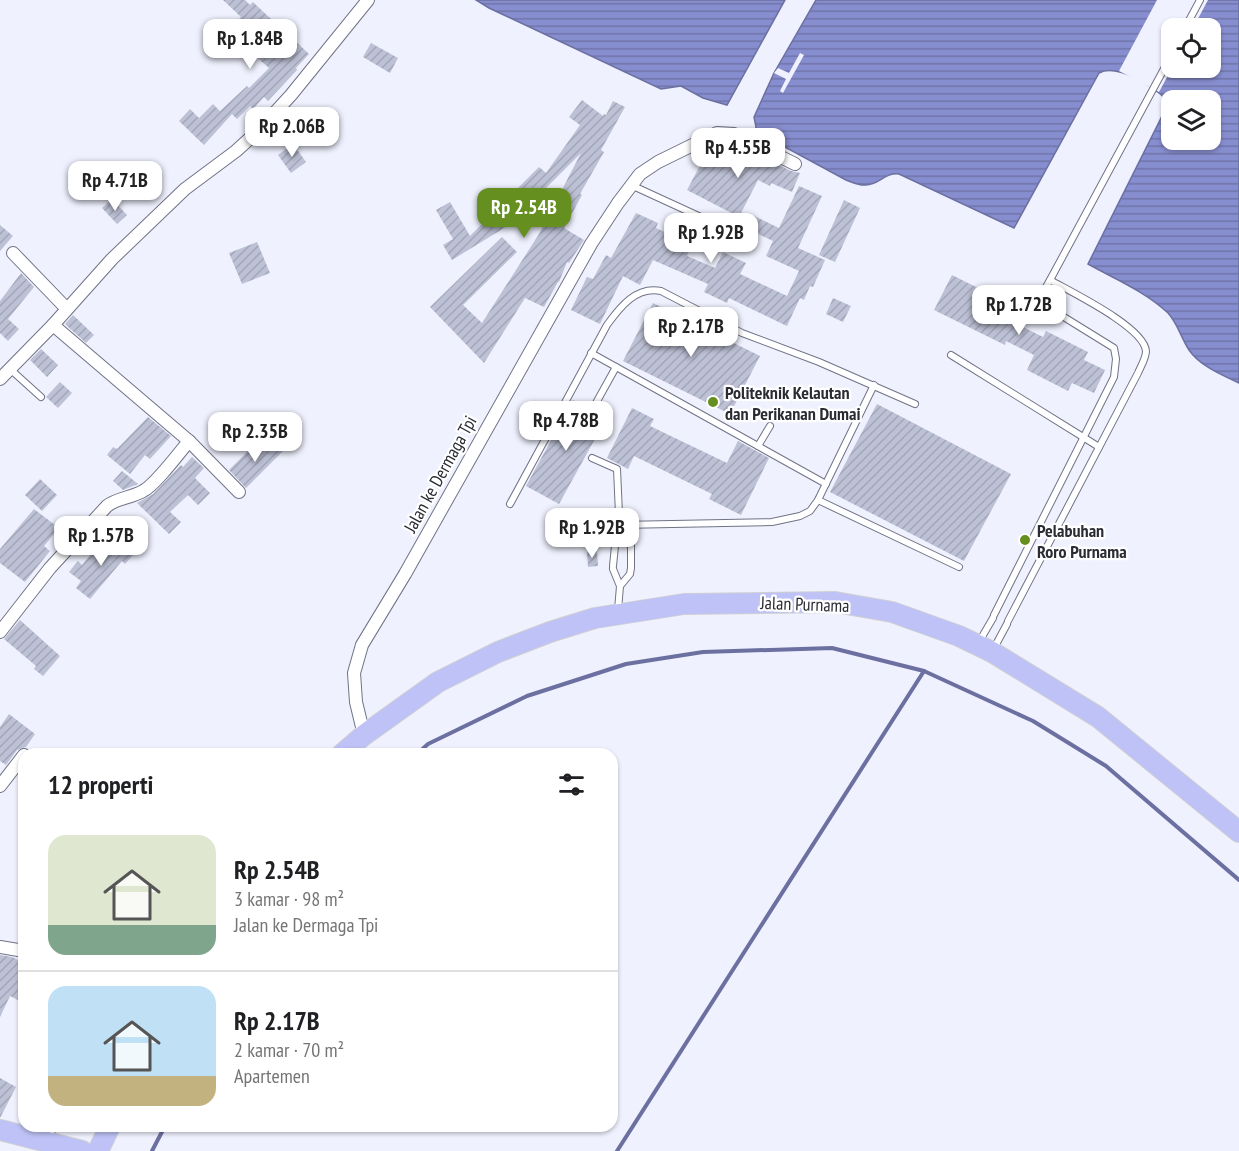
<!DOCTYPE html>
<html lang="id">
<head>
<meta charset="utf-8">
<style>
  :root { --surface:#fff; --page:#f6f6f6; --text:#202124; --muted:#757577; --line:#e0e0e0; --accent:#658f1f }
  body { margin:0; font-family:"PT Sans Narrow",sans-serif; background:var(--page); color:var(--text); height:100vh; display:flex; flex-direction:column; font-size:22px; white-space:nowrap }
  * { box-sizing:border-box; margin:0 }
  p { font-size:20px; color:var(--muted) }
  .icon { flex:none; width:33px; height:33px; fill:none; stroke:currentColor; stroke-width:2; stroke-linecap:round; stroke-linejoin:round }
  .map { position:relative; flex:1; overflow:hidden }
  .panel { position:absolute; left:18px; top:748px; width:600px; height:384px; display:flex; flex-direction:column; background:var(--surface); border-radius:18px; box-shadow:0 2px 4px #0004 }
  .panel>* { flex:none }
  .fabs { position:absolute; left:1161px; top:18px; display:grid; gap:12px }
  .fabs a { display:grid; place-items:center; width:60px; height:60px; border-radius:12px; background:var(--surface); box-shadow:0 2px 4px #0004; font-size:30px }
  .price { position:absolute; translate:-50% -51px; padding:0 14px; border-radius:12px; background:#fff; color:#222; font-size:20px; line-height:39px; filter:drop-shadow(0 2px 3px #0008) }
  .price::after { content:''; position:absolute; left:50%; top:36px; width:18px; height:14px; margin-left:-9px; background:inherit; clip-path:polygon(0 0,100% 0,50% 100%) }
  .price.on { background:var(--accent); color:#fff }
  ul { padding:0; list-style:none }
  li { display:flex; align-items:center; gap:18px; height:150px; padding:0 30px }
  li+li { border-top:2px solid var(--line) }
  li span { display:grid; place-items:center; flex:none; width:168px; height:120px; border-radius:18px; color:#555 }
  li>.icon { margin-inline-start:auto }
  span .icon { width:72px; height:72px; fill:#fffc; stroke-width:1 }
  li b { font-size:26px }
  h2 { display:flex; justify-content:space-between; align-items:center; height:72px; padding:0 30px; font-size:26px }
  .map>svg:first-child { display:block }
  .water { fill:url(#water-rules); stroke:#6b70a0; stroke-width:1.5; fill-rule:evenodd }
  .pier { fill:#eff1fe }
  .lines { fill:none; stroke-linecap:round; stroke-linejoin:round }
  .stream { stroke:#6b70a0; stroke-width:4 }
  .building { fill:url(#building-hatch) }
  .lane-casing { stroke:#707386; stroke-width:8 }
  .street-casing { stroke:#707386; stroke-width:14 }
  .primary-casing { stroke:#d0d0d2; stroke-width:22 }
  .lane { stroke:#fff; stroke-width:6 }
  .street { stroke:#fff; stroke-width:12 }
  .primary { stroke:#bec2f6; stroke-width:20 }
  .poi-dot { fill:#658f1f; stroke:#fff; stroke-width:2 }
  .labels { text-anchor:middle; dominant-baseline:central; stroke-width:4.5; stroke-linejoin:round; paint-order:stroke }
  .poi-label { font-size:18px; font-weight:bold; fill:#2a2b33; stroke:#fff; text-anchor:start }
  .street-label { font-size:18px; fill:#2a2b33; stroke:#fff }
</style>
</head>
<body>
<div class="map">
<svg width="1239" height="1151" viewBox="0 0 1239 1151">
  <defs>
    <pattern id="water-rules" width="6" height="5" patternUnits="userSpaceOnUse" patternTransform="scale(1.5)"><rect width="6" height="5" fill="#878ecf"/><path d="M0 2.5h6" fill="none" stroke="#6f74a9"/></pattern>
    <pattern id="building-hatch" width="6" height="6" patternUnits="userSpaceOnUse" patternTransform="scale(1.5)"><rect width="6" height="6" fill="#bdc1d5"/><path d="M-1 1l2-2M0 6l6-6M5 7l2-2" fill="none" stroke="#a3a6b7"/></pattern>
  </defs>
  <rect width="100%" height="100%" fill="#eff1fe"/>
  <g class="water">
    <polygon points="476,0 785,0 727,105 703,98 681,86 661,89 489,8"/>
    <path d="M816,0h423v383c-17,-8 -39,-17 -50,-33 -8,-12 -11,-26 -21,-37 -22,-21 -53,-34 -80,-49l77,-154 1,-11c-14,-13 -49,-36 -67,-26l-85,155 -115,-54c-14,-2 -20,11 -33,11 -7,1 -14,-3 -20,-5l-89,-48 -3,-15 20,-44zM1172,28h38v40h-38zM1172,100h38v40h-38z"/>
  </g>
  <g class="pier">
    <polygon points="1157,0 1208,0 1193,28 1172,28 1172,68 1159,92 1119,71"/>
    <polygon points="800,53 804,55 783,93 780,91 786,79 774,73 778,68 789,73"/>
  </g>
  <g class="lines">
    <g class="stream">
      <polyline points="417,754 428,744 527,696 626,664 703,652 832,648 924,671 1033,721 1106,766 1239,880"/>
      <polyline points="152,1151 165,1126"/>
      <polyline points="617,1151 924,671"/>
    </g>
  </g>
  <g class="building">
    <polygon points="223,0 245,0 250,5 253,2 272,20 259,35 273,48 287,33 309,54 296,68 297,70 268,101 264,97 253,109 250,106 237,119 232,114 204,145 179,121 190,109 199,118 213,104 220,111 247,86 249,88 269,68 227,31 241,17"/>
    <polygon points="371,43 398,58 390,73 363,57"/>
    <polygon points="582,100 603,116 604,114 606,115 613,101 625,107 601,150 604,152 580,194 582,195 564,228 584,240 569,263 567,262 559,282 558,282 544,307 525,298 484,363 430,307 502,237 517,252 463,305 482,323 539,234 581,153 509,225 452,260 443,245 453,239 436,210 450,202 470,236 539,167 546,173 580,125 569,117"/>
    <polygon points="734,143 791,171 800,173 792,192 771,183 770,186 758,180 739,217 687,190 704,158 722,167"/>
    <polygon points="293,144 306,162 291,173 278,155"/>
    <polygon points="799,186 822,196 798,248 825,260 813,287 810,286 804,300 800,298 787,326 729,298 727,303 704,292 708,284 653,260 640,285 623,276 600,324 571,310 587,277 593,279 606,255 611,258 636,213 658,223 656,228 692,245 687,256 715,268 723,252 746,263 740,274 787,296 799,271 766,256 773,241 744,227 750,214 779,228"/>
    <polygon points="112,199 127,215 117,224 102,208"/>
    <polygon points="844,200 860,208 835,262 819,255"/>
    <polygon points="0,225 13,236 0,251"/>
    <polygon points="257,242 270,273 242,284 229,253"/>
    <polygon points="21,273 34,287 8,319 19,329 8,341 0,333 0,301"/>
    <polygon points="952,275 1022,310 1015,323 1043,337 1046,331 1088,352 1084,360 1105,370 1094,393 1072,383 1068,391 1027,370 1034,355 1006,341 1005,345 934,310"/>
    <polygon points="833,298 851,306 843,322 826,314"/>
    <polygon points="653,303 760,356 730,414 623,361"/>
    <polygon points="73,315 94,335 86,343 65,324"/>
    <polygon points="41,349 58,365 47,377 30,360"/>
    <polygon points="60,382 72,393 58,408 46,397"/>
    <polygon points="573,400 606,419 559,504 526,486"/>
    <polygon points="877,404 1011,474 964,561 830,492"/>
    <polygon points="632,408 654,419 650,426 727,463 738,441 769,458 741,515 709,499 712,494 634,456 628,469 607,458"/>
    <polygon points="148,417 171,436 150,459 145,455 130,474 107,455 113,447 117,449"/>
    <polygon points="270,438 283,451 246,488 229,470 250,449 254,454"/>
    <polygon points="192,457 204,468 195,478 210,493 198,505 188,495 170,512 181,522 169,534 137,503 153,494 181,465 183,467"/>
    <polygon points="122,471 138,484 123,490 113,481"/>
    <polygon points="40,479 57,495 42,511 25,495"/>
    <polygon points="34,509 59,528 44,546 50,551 25,582 0,563 0,549"/>
    <polygon points="119,537 136,552 125,564 122,561 90,599 76,588 81,581 69,572 78,561 82,565 95,549 102,555"/>
    <polygon points="597,551 598,566 588,567 587,552"/>
    <polygon points="20,620 60,656 43,676 34,669 36,666 4,639"/>
    <polygon points="9,714 35,734 26,747 17,750 6,765 0,761 0,727"/>
    <polygon points="0,955 12,957 24,963 24,1003 10,996 0,1017"/>
    <polygon points="0,1078 16,1087 0,1118"/>
  </g>
  <g class="lines">
    <g class="lane-casing">
      <g id="lane">
        <polyline points="1185,28 1200,0"/>
        <polyline points="631,185 742,236"/>
        <polyline points="1050,280 1172,54"/>
        <polyline points="1018,290 1038,301"/>
        <polyline points="591,353 826,484"/>
        <polyline points="951,355 1099,447"/>
        <polyline points="10,369 41,397"/>
        <polyline points="596,403 616,367"/>
        <polyline points="758,446 770,426"/>
        <polyline points="592,458 617,469 620,537"/>
        <polyline points="818,500 959,567"/>
        <path d="M510,504l97,-179c13,-18 29,-39 54,-34l81,42 77,29 96,42"/>
        <polyline points="620,525 772,522 800,516 810,511 818,500 874,385"/>
        <polyline points="613,566 615,546 620,537 631,546 631,566"/>
        <polyline points="613,569 620,586 630,574 631,568"/>
        <polyline points="618,610 620,586"/>
        <path d="M994,615l120,-238 2,-18 -2,-11 -76,-47 12,-21c21,12 94,47 96,71 0,7 -5,15 -8,22l-130,248"/>
        <polyline points="979,642 993,618"/>
        <polyline points="993,650 1007,624"/>
      </g>
    </g>
    <g class="street-casing">
      <g id="street">
        <polyline points="13,253 67,309"/>
        <polyline points="53,325 189,441 239,492"/>
        <polyline points="0,379 53,325 112,259 185,189 236,151 258,131 291,95 368,0"/>
        <path d="M0,632l50,-64 57,-62c10,-8 24,-8 36,-15 12,-6 36,-38 46,-50"/>
        <polyline points="364,735 356,702 354,673 362,645 405,574 591,244 618,203 640,174 658,162 717,133 734,134 795,164"/>
        <polyline points="0,786 24,755"/>
        <polyline points="0,947 24,951"/>
        <polyline points="42,1142 51,1126"/>
      </g>
    </g>
    <g class="primary-casing">
      <g id="primary">
        <polyline points="342,754 364,735 438,682 498,652 550,632 595,618 684,604 835,602 892,612 959,636 992,652 1098,717 1239,832"/>
        <polyline points="0,1130 82,1151"/>
        <polyline points="98,1151 110,1126"/>
      </g>
    </g>
    <use href="#lane" class="lane"/>
    <use href="#street" class="street"/>
    <use href="#primary" class="primary"/>
  </g>
  <g class="poi-dot">
    <circle cx="713" cy="402" r="6"/>
    <circle cx="1025" cy="540" r="6"/>
  </g>
  <g class="labels">
    <g class="poi-label">
      <text x="725" y="392">Politeknik Kelautan<tspan x="725" dy="21">dan Perikanan Dumai</tspan></text>
      <text x="1037" y="530">Pelabuhan<tspan x="1037" dy="21">Roro Purnama</tspan></text>
    </g>
    <g class="street-label">
      <text transform="translate(440 474) rotate(-61)">Jalan ke Dermaga Tpi</text>
      <text transform="translate(805 604) rotate(2)">Jalan Purnama</text>
    </g>
  </g>
</svg>
<div class="fabs">
<a><svg class="icon" aria-label="locate" viewBox="0 0 24 24"><circle cx="12" cy="12" r="6"/><path d="M12 2v4M12 18v4M2 12h4M18 12h4"/></svg></a>
<a><svg class="icon" aria-label="layers" viewBox="0 0 24 24"><path d="M12 4l9 5-9 5-9-5zM3 14l9 5 9-5"/></svg></a>
</div>
<b class="price" style="left:250px;top:70px">Rp 1.84B</b>
<b class="price" style="left:292px;top:158px">Rp 2.06B</b>
<b class="price" style="left:738px;top:179px">Rp 4.55B</b>
<b class="price" style="left:115px;top:212px">Rp 4.71B</b>
<b class="price on" style="left:524px;top:239px">Rp 2.54B</b>
<b class="price" style="left:711px;top:264px">Rp 1.92B</b>
<b class="price" style="left:1019px;top:336px">Rp 1.72B</b>
<b class="price" style="left:691px;top:358px">Rp 2.17B</b>
<b class="price" style="left:566px;top:452px">Rp 4.78B</b>
<b class="price" style="left:255px;top:463px">Rp 2.35B</b>
<b class="price" style="left:592px;top:559px">Rp 1.92B</b>
<b class="price" style="left:101px;top:567px">Rp 1.57B</b>
<section class="panel">
<h2>12 properti<svg class="icon" aria-label="filters" viewBox="0 0 24 24"><path d="M4 7h16M4 17h16"/><circle cx="9" cy="7" r="2"/><circle cx="15" cy="17" r="2"/></svg></h2>
<ul>
<li><span style="background:linear-gradient(#dfe7d0 75%,#7fa58c 0)"><svg class="icon" aria-label="home" viewBox="0 0 24 24"><path d="M3 11l9-7 9 7M6 9v11h12V9"/></svg></span><div><b>Rp 2.54B</b><p>3 kamar · 98 m²</p><p>Jalan ke Dermaga Tpi</p></div></li>
<li><span style="background:linear-gradient(#bfe0f5 75%,#c2b280 0)"><svg class="icon" aria-label="home" viewBox="0 0 24 24"><path d="M3 11l9-7 9 7M6 9v11h12V9"/></svg></span><div><b>Rp 2.17B</b><p>2 kamar · 70 m²</p><p>Apartemen</p></div></li>
</ul>
</section>
</div>
</body>
</html>
